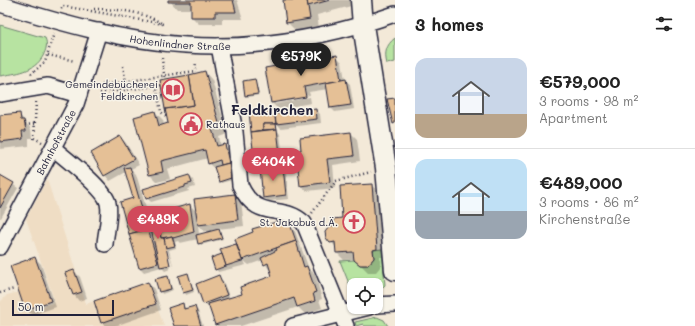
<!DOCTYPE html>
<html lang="en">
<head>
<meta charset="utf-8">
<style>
  :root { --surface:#fff; --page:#f2f2f2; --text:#222; --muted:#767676; --line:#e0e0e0; --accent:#d1495b }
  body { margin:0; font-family:Mali,sans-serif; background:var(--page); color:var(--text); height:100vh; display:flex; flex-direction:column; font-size:15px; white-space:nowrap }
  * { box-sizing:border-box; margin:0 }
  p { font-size:13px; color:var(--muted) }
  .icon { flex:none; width:22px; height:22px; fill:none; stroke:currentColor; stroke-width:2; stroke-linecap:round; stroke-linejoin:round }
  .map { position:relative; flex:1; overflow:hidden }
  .sheet { display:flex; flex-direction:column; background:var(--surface); width:300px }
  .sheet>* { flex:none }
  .buttons { position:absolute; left:347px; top:278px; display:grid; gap:8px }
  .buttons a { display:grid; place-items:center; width:36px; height:36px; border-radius:8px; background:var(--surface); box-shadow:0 1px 3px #0004; font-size:20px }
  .scale { position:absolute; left:12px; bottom:10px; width:102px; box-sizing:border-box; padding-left:4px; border:2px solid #22223b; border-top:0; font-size:11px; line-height:14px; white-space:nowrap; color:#22223b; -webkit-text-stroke:3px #f7f3e8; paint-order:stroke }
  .price { position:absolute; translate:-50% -34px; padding:0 9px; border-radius:14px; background:var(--accent); color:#fff; font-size:13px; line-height:26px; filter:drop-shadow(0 1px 2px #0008) }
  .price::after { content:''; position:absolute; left:50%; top:24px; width:12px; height:9px; margin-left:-6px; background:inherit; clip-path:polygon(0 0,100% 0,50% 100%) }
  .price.current { background:#222; color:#fff }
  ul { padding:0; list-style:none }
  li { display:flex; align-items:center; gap:12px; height:100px; padding:0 20px }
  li+li { border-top:1px solid var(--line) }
  li span { display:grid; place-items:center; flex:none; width:112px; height:80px; border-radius:12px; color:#555 }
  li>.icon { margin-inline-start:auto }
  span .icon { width:48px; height:48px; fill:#fffc; stroke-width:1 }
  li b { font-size:17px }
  h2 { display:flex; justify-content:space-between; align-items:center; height:48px; padding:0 20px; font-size:17px }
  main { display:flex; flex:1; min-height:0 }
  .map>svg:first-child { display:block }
  .built { fill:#efddc4 }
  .green { fill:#b7e3a1; stroke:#6c826e }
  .shadow { fill:#0003; fill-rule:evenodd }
  .building { fill:#e5c096; stroke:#22223b }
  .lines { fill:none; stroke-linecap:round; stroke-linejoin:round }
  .minor-casing { stroke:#22223b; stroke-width:18 }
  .major-casing { stroke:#22223b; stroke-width:23 }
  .path { stroke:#22223b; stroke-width:2.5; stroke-dasharray:1 3; stroke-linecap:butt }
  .minor { stroke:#f7f3e8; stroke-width:15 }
  .major { stroke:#f7f3e8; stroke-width:20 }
  .path-bridge { stroke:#22223b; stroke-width:2.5; stroke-dasharray:1 3; stroke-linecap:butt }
  .labels { text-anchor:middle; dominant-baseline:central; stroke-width:3; stroke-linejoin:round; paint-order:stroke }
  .street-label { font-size:10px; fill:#22223b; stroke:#f7f3e8 }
  .poi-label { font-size:10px; fill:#22223b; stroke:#f7f3e8; text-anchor:end }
  .district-label { font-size:14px; font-weight:bold; fill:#22223b; stroke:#f7f3e8 }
</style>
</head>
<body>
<main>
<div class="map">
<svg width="395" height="326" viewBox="0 0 395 326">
  <rect width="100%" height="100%" fill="#f3e9d8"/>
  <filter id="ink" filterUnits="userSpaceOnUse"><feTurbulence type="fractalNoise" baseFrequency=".025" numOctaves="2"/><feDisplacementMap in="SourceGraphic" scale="8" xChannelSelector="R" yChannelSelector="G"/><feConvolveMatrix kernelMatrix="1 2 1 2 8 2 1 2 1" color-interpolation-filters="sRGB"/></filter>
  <g filter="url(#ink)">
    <polygon class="built" points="47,179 86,304 148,282 164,326 0,326 0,302 7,295 19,292 26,312 55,302 26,219"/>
    <g class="green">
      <path d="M0,25l45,13c3,6 1,12 -2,18 -9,16 -26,17 -43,20z"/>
      <path d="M395,38v24l-8,2c-3,-11 -1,-19 8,-26z"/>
      <polygon points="382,249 385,285 376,294 376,285 354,285 354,296 340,261 354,260 360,265 368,265 374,258 373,250"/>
      <polygon points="377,317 384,320 388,326 364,326 363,324 356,326 355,322"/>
    </g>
    <g class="shadow">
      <polygon points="169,0 237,0 243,19 222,19 222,24 199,24 192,17 192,9 177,9"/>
      <polygon points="284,0 355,0 355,5 317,15 319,28 297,32 287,22"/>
      <polygon points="336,56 342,62 345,80 350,84 354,109 335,112 331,108 328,89 309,92 310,95 275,102 275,104 310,97 311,103 278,109 272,103 266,69"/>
      <polygon points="205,72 212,80 227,134 219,137 221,146 225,146 232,153 235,170 231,172 232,180 221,183 216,170 209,164 208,158 167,169 170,179 157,182 150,175 135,118 155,112 163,120 164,125 169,123"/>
      <polygon points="255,80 259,95 248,97 246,96"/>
      <polygon points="316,110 320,114 321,123 281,128 277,124 277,130 280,134 283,157 259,160 255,156 250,112 274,112 276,115"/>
      <polygon points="19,114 31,129 32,138 29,138 29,146 0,149 0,116"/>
      <polygon points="351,133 357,139 360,161 333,165 335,188 307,191 301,186"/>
      <path d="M120,137l6,6 13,22 -8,4 5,5 12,40 8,-2 2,2 32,-9 7,7 38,-17 6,6 3,25 -26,3 5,10 -22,6 -3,-6 -18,4 -2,-2 -3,1 1,6 -7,2 5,19 -7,-21 -3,-3 6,24 -5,2 -4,-4 -17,5 -4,-4 -6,-69 -8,-27 -16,9 -5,-6zM198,224l6,7h13l-18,4z"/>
      <polygon points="282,168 286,172 289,199 268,201 264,197"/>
      <polygon points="0,176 18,188 1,218 0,218"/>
      <polygon points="189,176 193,180 195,187 188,189 189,191 151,202 147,198"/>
      <polygon points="371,185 379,192 384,257 380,257 381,266 376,272 368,272 355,259 344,260 337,253 336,247 327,238"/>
      <polygon points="289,225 295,231 309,269 315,274 322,299 319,300 322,308 305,314 298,307 241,326 217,326 210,306 208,307 204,303 219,277 223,281 230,299 243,294 274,277 263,260 249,265 244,261 246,265 218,272 212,259 223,255 222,250"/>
      <polygon points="35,258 41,264 56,307 32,315 26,309"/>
      <polygon points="74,271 80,277 87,298 79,301 74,295 66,274"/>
      <polygon points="188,274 194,292 186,295 179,277"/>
      <polygon points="167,277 173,290 162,294 156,280"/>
      <polygon points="148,283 154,289 161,310 115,326 105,326 102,322"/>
      <polygon points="182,305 187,309 194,307 198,311 203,326 175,326"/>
    </g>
    <g class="building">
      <polygon points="168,0 233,0 236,12 215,12 215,17 191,17 191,2 168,2"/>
      <polygon points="283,0 307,0 310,19 286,23"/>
      <polygon points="307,0 330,0 308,6"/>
      <polygon points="337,55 341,80 304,87 306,97 271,103 265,68"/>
      <polygon points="205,71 220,127 212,129 217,146 225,144 229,163 221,165 220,160 208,164 205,150 161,161 163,172 149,175 134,117 155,111 159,126 168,123 165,109 194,105 189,75"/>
      <polygon points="189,75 194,105 165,109 160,80"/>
      <polygon points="255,79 258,94 245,96 243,81"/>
      <polygon points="346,79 351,105 330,108 326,83"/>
      <polygon points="395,98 395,123 393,124 387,99"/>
      <polygon points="316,109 317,119 276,124 275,114"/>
      <polygon points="249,111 274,111 276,124 263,124 263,130 251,132"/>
      <polygon points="20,113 21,120 24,120 25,125 26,131 22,131 23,139 0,142 0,115"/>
      <polygon points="263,124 276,124 277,129 263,130"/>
      <polygon points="277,129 280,154 254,157 251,132"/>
      <polygon points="351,132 354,156 327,159 330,182 300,186 296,151 301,150 300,138"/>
      <polygon points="120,136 134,159 104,176 91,153"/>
      <polygon points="229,163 231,178 219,182 214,167"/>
      <polygon points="130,167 148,229 129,234 120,202 133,198 124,168"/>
      <polygon points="283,167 286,195 263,198 260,169"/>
      <polygon points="0,175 14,183 0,208"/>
      <polygon points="189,175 192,183 185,185 185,187 146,199 143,189"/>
      <polygon points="372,184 377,249 373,250 374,258 368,265 360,265 354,260 353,252 336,253 335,242 330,243 326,238 325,232 329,227 334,226 333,219 342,218 340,186"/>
      <polygon points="235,194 238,220 198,225 194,199"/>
      <polygon points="190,204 194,232 173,238 172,236 161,238 155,214"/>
      <polygon points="156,211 161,238 164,238 170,265 160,267 147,213"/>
      <polygon points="283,220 290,224 296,241 242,260 235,239 253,232 252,229"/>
      <polygon points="148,229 158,263 139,268 129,234"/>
      <polygon points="219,229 222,238 198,244 196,235"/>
      <polygon points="172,236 175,246 166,248 164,238"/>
      <polygon points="296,241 304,267 307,266 316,292 313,293 315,301 297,307 294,298 215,325 208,304 242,294 240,287 272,276 268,263 264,265 261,258 277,250 276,248"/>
      <polygon points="236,244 242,260 245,260 226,266 220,249"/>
      <polygon points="222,254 226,266 215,270 211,258"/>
      <polygon points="35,257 51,301 25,310 10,266"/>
      <polygon points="74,270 82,292 73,295 65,273"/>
      <polygon points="188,273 193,290 183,293 178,276"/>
      <polygon points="219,275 227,295 203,304 196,284"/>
      <polygon points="168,276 171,289 159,292 155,279"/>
      <polygon points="148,282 156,304 101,323 94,301"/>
      <polygon points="183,303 184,309 195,306 201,326 174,326 168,308"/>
    </g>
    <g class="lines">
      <g class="minor-casing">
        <g id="minor">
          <path id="s1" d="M0,4c60,19 123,37 186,41 72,5 142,-8 209,-31"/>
          <path d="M219,46l16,86 5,53c17,38 42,17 64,38l42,103"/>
          <polyline points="0,94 48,86 79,95"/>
          <path d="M53,148c12,10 52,41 55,55 3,12 -2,28 -3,41"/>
          <path id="s2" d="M0,247l76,-143 23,-73"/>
          <polyline points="376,305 395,304"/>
          <polyline points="293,326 369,307"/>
        </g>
      </g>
      <g class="major-casing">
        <polyline id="major" points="361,0 363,25 386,168 395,270"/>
      </g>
      <g class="path">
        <polyline points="61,9 63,6 163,24"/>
        <path d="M94,9c23,0 47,2 67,14"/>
        <polyline points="48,55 75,61"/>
        <polyline points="162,58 163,68"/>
        <polyline points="123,66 126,82"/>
        <polyline points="31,74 45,62 54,33"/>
        <polyline points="102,85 195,71 196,62"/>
        <polyline points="156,86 161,85"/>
        <polyline points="100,93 156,86 161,112 166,116"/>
        <polyline points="36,102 34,138 42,142"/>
        <polyline points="25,125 34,124"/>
        <polyline points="312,213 336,181 371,172"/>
        <polyline points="0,293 14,289"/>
      </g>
      <use href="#minor" class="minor"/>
      <use href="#major" class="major"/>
      <polyline class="path-bridge" points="163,68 165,79"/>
    </g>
  </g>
  <defs>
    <g id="library-ring" transform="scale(1.15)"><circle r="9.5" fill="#f7f3e8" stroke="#d1495b" stroke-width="1.5"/><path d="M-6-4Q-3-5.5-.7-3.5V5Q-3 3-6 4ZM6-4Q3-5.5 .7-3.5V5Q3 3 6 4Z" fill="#d1495b"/></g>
    <g id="civic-ring" transform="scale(1.15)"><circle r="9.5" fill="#f7f3e8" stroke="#d1495b" stroke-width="1.5"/><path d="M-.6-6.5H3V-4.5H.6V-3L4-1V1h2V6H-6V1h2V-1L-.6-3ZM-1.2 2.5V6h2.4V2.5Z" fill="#d1495b"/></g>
    <g id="church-ring" transform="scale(1.15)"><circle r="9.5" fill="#f7f3e8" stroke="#d1495b" stroke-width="1.5"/><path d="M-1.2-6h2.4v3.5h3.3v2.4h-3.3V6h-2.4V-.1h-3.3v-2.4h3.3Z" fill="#d1495b"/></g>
  </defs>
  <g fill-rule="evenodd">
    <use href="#library-ring" x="173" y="90"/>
    <use href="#civic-ring" x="191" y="124"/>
    <use href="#church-ring" x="354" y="222"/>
  </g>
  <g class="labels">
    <g class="street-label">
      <text stroke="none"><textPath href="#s1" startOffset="185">Hohenlindner Straße</textPath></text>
      <text stroke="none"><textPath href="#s2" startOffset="119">Bahnhofstraße</textPath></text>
    </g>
    <g class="poi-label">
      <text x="158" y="84">Gemeindebücherei<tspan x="158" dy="12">Feldkirchen</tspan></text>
      <text x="206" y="124" text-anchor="start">Rathaus</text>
      <text x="338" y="222">St. Jakobus d.Ä.</text>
    </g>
    <g class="district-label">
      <text x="272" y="109">Feldkirchen</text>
    </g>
  </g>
</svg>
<div class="buttons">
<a><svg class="icon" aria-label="locate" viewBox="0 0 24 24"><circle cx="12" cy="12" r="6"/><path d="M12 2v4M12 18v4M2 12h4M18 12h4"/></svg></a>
</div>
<div class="scale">50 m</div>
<b class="price current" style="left:301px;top:77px">€579K</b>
<b class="price" style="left:273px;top:182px">€404K</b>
<b class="price" style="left:158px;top:240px">€489K</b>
</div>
<section class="sheet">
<h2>3 homes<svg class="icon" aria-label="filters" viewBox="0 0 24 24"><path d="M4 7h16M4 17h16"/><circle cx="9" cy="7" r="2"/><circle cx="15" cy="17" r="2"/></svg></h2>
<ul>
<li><span style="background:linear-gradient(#c9d6e8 70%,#b9a48a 0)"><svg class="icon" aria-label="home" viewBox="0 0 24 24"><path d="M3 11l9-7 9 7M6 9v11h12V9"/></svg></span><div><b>€579,000</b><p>3 rooms · 98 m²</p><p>Apartment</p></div></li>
<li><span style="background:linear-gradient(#bfe0f5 65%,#9aa5b1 0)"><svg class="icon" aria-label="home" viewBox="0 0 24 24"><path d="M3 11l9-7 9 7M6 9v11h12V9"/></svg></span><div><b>€489,000</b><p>3 rooms · 86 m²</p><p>Kirchenstraße</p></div></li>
</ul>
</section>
</main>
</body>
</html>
